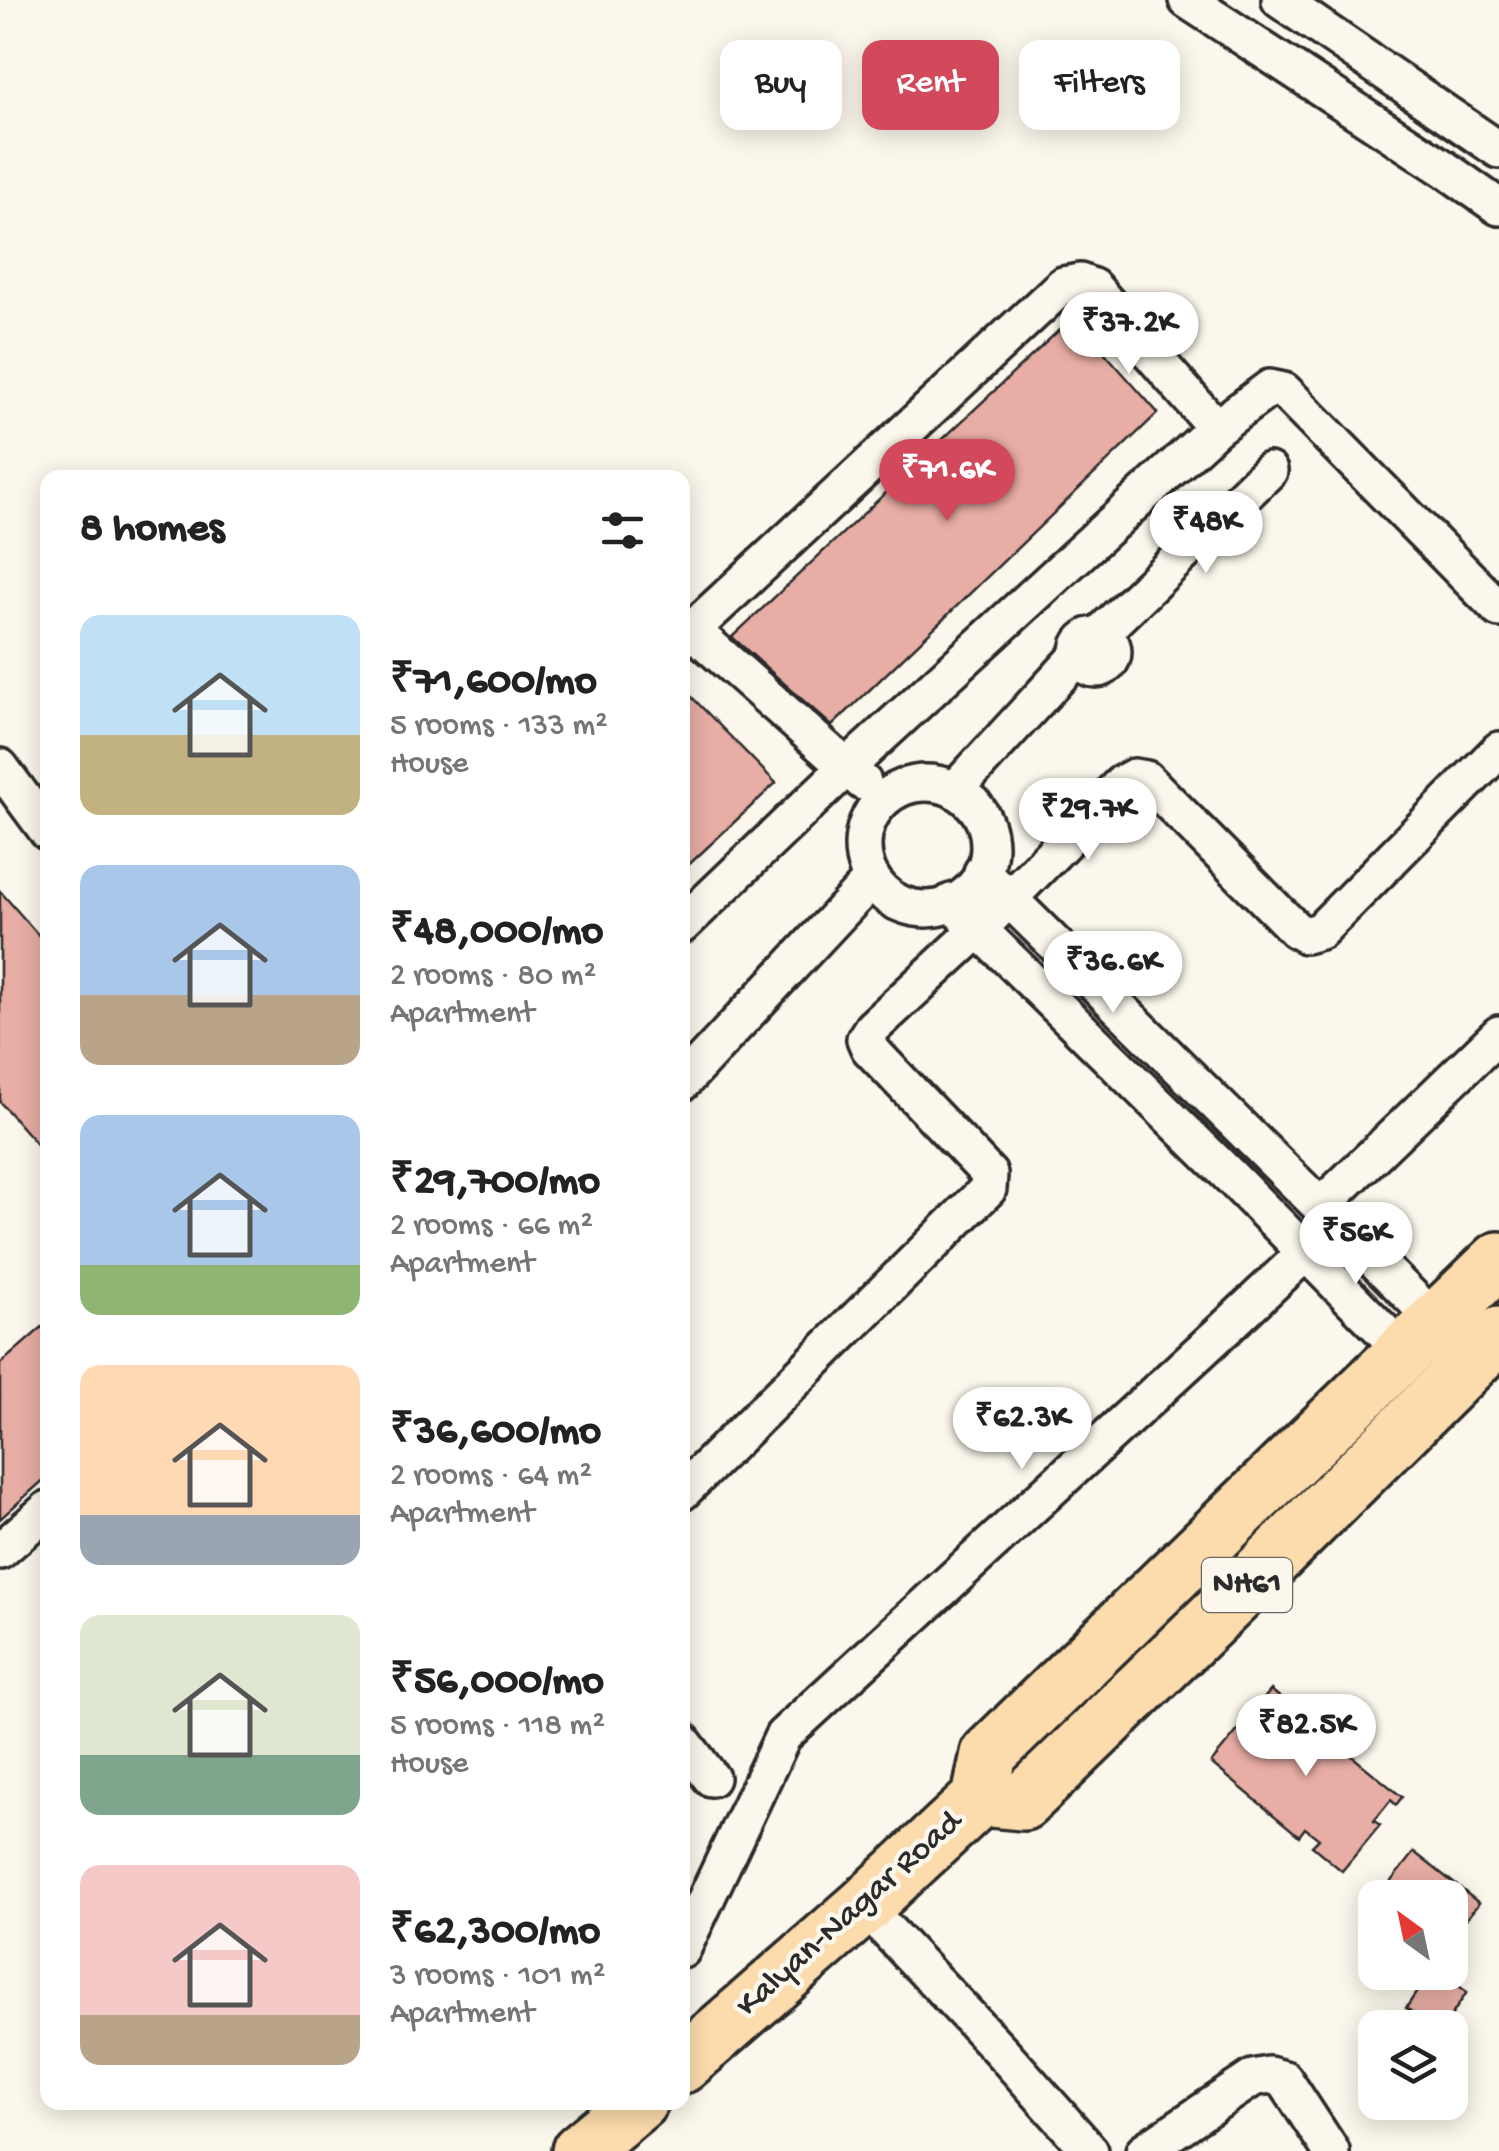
<!DOCTYPE html>
<html lang="en">
<head>
<meta charset="utf-8">
<style>
  :root { --surface:#fff; --page:#f2f2f2; --text:#222; --muted:#767676; --accent:#d1495b }
  body { margin:0; font-family:"Gochi Hand",sans-serif; background:var(--page); color:var(--text); height:100vh; display:flex; flex-direction:column; font-size:38px; white-space:nowrap }
  * { box-sizing:border-box; margin:0 }
  p { font-size:32px; color:var(--muted) }
  .icon { flex:none; width:55px; height:55px; fill:none; stroke:currentColor; stroke-width:2; stroke-linecap:round; stroke-linejoin:round }
  .map { position:relative; flex:1; overflow:hidden }
  .side { position:absolute; left:40px; top:470px; width:650px; height:1640px; display:flex; flex-direction:column; background:var(--surface); border-radius:20px; box-shadow:0 5px 25px #0003 }
  .side>* { flex:none }
  .hud { position:absolute; left:720px; top:40px; width:628px; height:90px; display:flex; gap:20px }
  .needle { width:65px; rotate:327deg }
  .buttons { position:absolute; left:1358px; top:1880px; display:grid; gap:20px }
  .buttons a { display:grid; place-items:center; width:110px; height:110px; border-radius:20px; background:var(--surface); box-shadow:0 5px 25px #0003; font-size:50px }
  .price { position:absolute; translate:-50% -85px; padding:0 22px; border-radius:35px; background:#fff; color:#222; font-size:32px; line-height:65px; filter:drop-shadow(0 2px 5px #0008) }
  .price::after { content:''; position:absolute; left:50%; top:60px; width:30px; height:22px; margin-left:-15px; background:inherit; clip-path:polygon(0 0,100% 0,50% 100%) }
  .price.current { background:var(--accent); color:#fff }
  ul { padding:0; list-style:none }
  li { display:flex; align-items:center; gap:30px; height:250px; padding:0 40px }
  li span { display:grid; place-items:center; flex:none; width:280px; height:200px; border-radius:20px; color:#555 }
  li>.icon { margin-inline-start:auto }
  span .icon { width:120px; height:120px; fill:#fffc; stroke-width:1 }
  li b { font-size:42px }
  h2 { display:flex; justify-content:space-between; align-items:center; height:120px; padding:0 40px; font-size:42px }
  .pill { padding:0 35px; border-radius:20px; background:var(--surface); box-shadow:0 5px 25px #0003; font-size:35px; line-height:90px }
  .pill.current { background:var(--accent); color:#fff }
  .map>svg:first-child { display:block }
  .building { fill:#e8ada4; stroke:#2b2b2b; stroke-width:2.5 }
  .lines { fill:none; stroke-linecap:round; stroke-linejoin:round }
  .street-casing { stroke:#2b2b2b; stroke-width:42 }
  .highway-casing { stroke:#2b2b2b; stroke-width:62 }
  .street { stroke:#fbf7ec; stroke-width:35 }
  .highway { stroke:#fcdcac; stroke-width:55 }
  .labels { text-anchor:middle; dominant-baseline:central; stroke-width:9; stroke-linejoin:round; paint-order:stroke }
  .shield { fill:#fbf7ec; stroke:#696865; stroke-width:2.5 }
  .shield-label { font-size:32px; font-weight:bold; fill:#2b2b2b }
  .street-label { font-size:35px; fill:#2b2b2b; stroke:#fbf7ec }
</style>
</head>
<body>
<div class="map">
<svg width="1499" height="2151" viewBox="0 0 1499 2151">
  <rect width="100%" height="100%" fill="#fbf7ec"/>
  <filter id="ink" filterUnits="userSpaceOnUse"><feTurbulence type="fractalNoise" baseFrequency=".01" numOctaves="2"/><feDisplacementMap in="SourceGraphic" scale="20" xChannelSelector="R" yChannelSelector="G"/><feConvolveMatrix kernelMatrix="1 2 1 2 8 2 1 2 1" color-interpolation-filters="sRGB"/></filter>
  <g filter="url(#ink)">
    <g class="building">
      <polygon points="1073,317 1158,413 832,726 732,637"/>
      <polygon points="682,687 776,783 682,871"/>
      <polygon points="0,891 48,946 48,1157 0,1102"/>
      <polygon points="48,1322 48,1476 0,1519 0,1364"/>
      <polygon points="1271,1690 1402,1797 1396,1805 1391,1800 1374,1821 1380,1825 1342,1871 1312,1846 1319,1839 1305,1828 1299,1836 1211,1763"/>
      <polygon points="1414,1852 1479,1903 1450,1939 1450,1898 1393,1898 1384,1890"/>
      <polygon points="1450,1963 1465,1973 1456,1984 1467,1992 1443,2028 1435,2028 1406,2008 1430,1972 1450,1972"/>
    </g>
    <g class="lines">
      <g class="street-casing">
        <g id="street">
          <polyline points="1187,0 1442,167 1499,207"/>
          <polyline points="1280,0 1499,150"/>
          <polyline points="692,630 863,782"/>
          <circle cx="1096" cy="652" r="17"/>
          <polyline points="1099,635 1269,471"/>
          <polyline points="682,639 1063,285 1080,282 1093,287 1216,428"/>
          <polyline points="0,767 48,832"/>
          <circle cx="926" cy="846" r="63"/>
          <polyline points="955,790 1079,655"/>
          <polyline points="982,872 1436,1321"/>
          <polyline points="951,902 1230,1176 1404,1352"/>
          <polyline points="682,925 847,767 1216,428 1270,388 1284,391 1499,609"/>
          <polyline points="682,1083 872,879"/>
          <polyline points="1320,1207 1499,1034"/>
          <polyline points="682,1492 988,1189 989,1174 869,1048 865,1039 872,1028 979,929 1121,784 1134,777 1146,779 1295,929 1305,935 1320,931 1499,750"/>
          <polyline points="0,1551 48,1509"/>
          <polyline points="682,1740 711,1778"/>
          <polyline points="864,1906 1002,2052 1090,2151"/>
          <polyline points="682,1950 783,1736 1231,1323 1305,1253"/>
          <polyline points="1144,2151 1253,2078 1269,2075 1284,2079 1331,2151"/>
        </g>
      </g>
      <g class="highway-casing">
        <g id="highway">
          <polyline points="980,1798 989,1754 1499,1260"/>
          <polyline points="682,2065 864,1906 980,1798 1023,1802 1232,1600 1499,1335"/>
          <polyline points="580,2151 639,2102"/>
        </g>
      </g>
      <use href="#street" class="street"/>
      <use href="#highway" class="highway"/>
    </g>
  </g>
  <g class="labels">
    <rect class="shield" x="1202" y="1558" width="90" height="54" rx="8"/>
    <g class="shield-label">
      <text x="1247" y="1585">NH61</text>
    </g>
    <g class="street-label">
      <text transform="translate(850 1915) rotate(-42)">Kalyan-Nagar Road</text>
    </g>
  </g>
</svg>
<div class="buttons">
<a><svg class="needle" viewBox="-14 -14 28 28"><path d="M0-13l5 13h-10z" fill="#e53935"/><path d="M0 13l5-13h-10z" fill="#767676"/></svg></a>
<a><svg class="icon" aria-label="layers" viewBox="0 0 24 24"><path d="M12 4l9 5-9 5-9-5zM3 14l9 5 9-5"/></svg></a>
</div>
<b class="price" style="left:1129px;top:377px">₹37.2K</b>
<b class="price current" style="left:947px;top:524px">₹71.6K</b>
<b class="price" style="left:1206px;top:576px">₹48K</b>
<b class="price" style="left:1088px;top:863px">₹29.7K</b>
<b class="price" style="left:1113px;top:1016px">₹36.6K</b>
<b class="price" style="left:1356px;top:1287px">₹56K</b>
<b class="price" style="left:1022px;top:1472px">₹62.3K</b>
<b class="price" style="left:1306px;top:1779px">₹82.5K</b>
<div class="hud">
<a class="pill">Buy</a>
<a class="pill current">Rent</a>
<a class="pill">Filters</a>
</div>
<section class="side">
<h2>8 homes<svg class="icon" aria-label="filters" viewBox="0 0 24 24"><path d="M4 7h16M4 17h16"/><circle cx="9" cy="7" r="2"/><circle cx="15" cy="17" r="2"/></svg></h2>
<ul>
<li><span style="background:linear-gradient(#bfe0f5 60%,#c2b280 0)"><svg class="icon" aria-label="home" viewBox="0 0 24 24"><path d="M3 11l9-7 9 7M6 9v11h12V9"/></svg></span><div><b>₹71,600/mo</b><p>5 rooms · 133 m²</p><p>House</p></div></li>
<li><span style="background:linear-gradient(#a9c7e8 65%,#b9a48a 0)"><svg class="icon" aria-label="home" viewBox="0 0 24 24"><path d="M3 11l9-7 9 7M6 9v11h12V9"/></svg></span><div><b>₹48,000/mo</b><p>2 rooms · 80 m²</p><p>Apartment</p></div></li>
<li><span style="background:linear-gradient(#a9c7e8 75%,#8fb573 0)"><svg class="icon" aria-label="home" viewBox="0 0 24 24"><path d="M3 11l9-7 9 7M6 9v11h12V9"/></svg></span><div><b>₹29,700/mo</b><p>2 rooms · 66 m²</p><p>Apartment</p></div></li>
<li><span style="background:linear-gradient(#ffd9b3 75%,#9aa5b1 0)"><svg class="icon" aria-label="home" viewBox="0 0 24 24"><path d="M3 11l9-7 9 7M6 9v11h12V9"/></svg></span><div><b>₹36,600/mo</b><p>2 rooms · 64 m²</p><p>Apartment</p></div></li>
<li><span style="background:linear-gradient(#dfe7d0 70%,#7fa58c 0)"><svg class="icon" aria-label="home" viewBox="0 0 24 24"><path d="M3 11l9-7 9 7M6 9v11h12V9"/></svg></span><div><b>₹56,000/mo</b><p>5 rooms · 118 m²</p><p>House</p></div></li>
<li><span style="background:linear-gradient(#f6c9c9 75%,#b9a48a 0)"><svg class="icon" aria-label="home" viewBox="0 0 24 24"><path d="M3 11l9-7 9 7M6 9v11h12V9"/></svg></span><div><b>₹62,300/mo</b><p>3 rooms · 101 m²</p><p>Apartment</p></div></li>
</ul>
</section>
</div>
</body>
</html>
